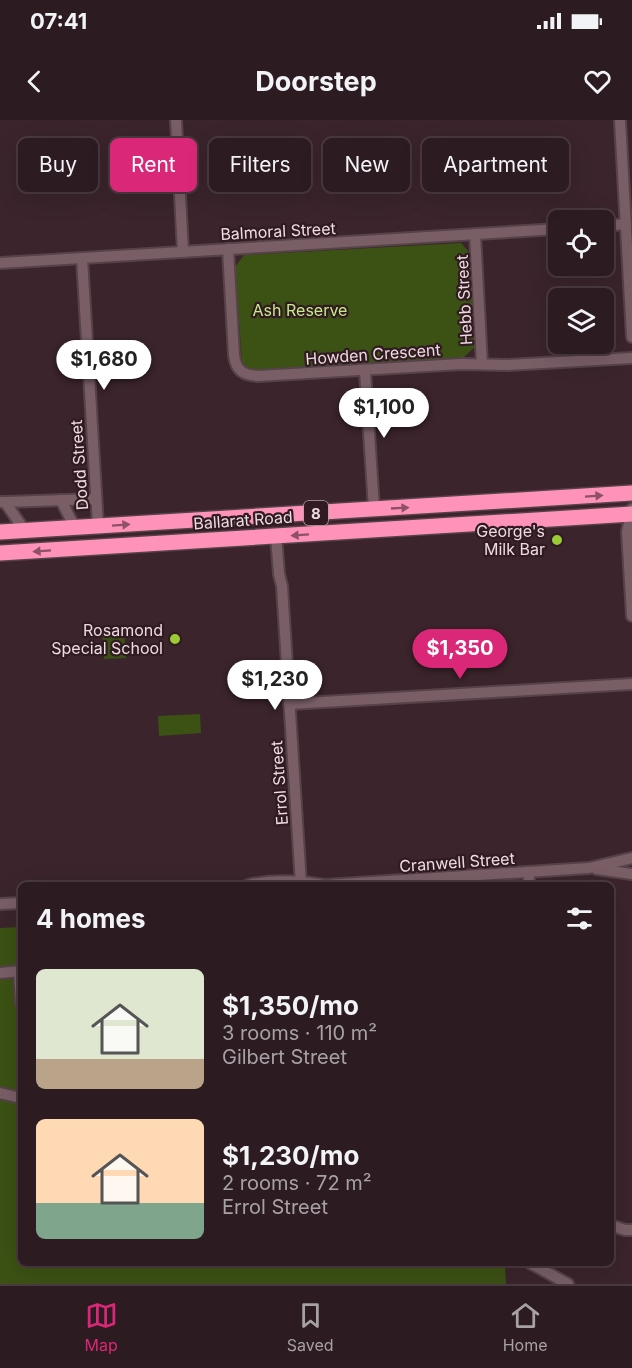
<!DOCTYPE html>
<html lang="en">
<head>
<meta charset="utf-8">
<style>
  :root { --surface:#2c1b21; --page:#34242a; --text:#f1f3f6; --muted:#a6a1a5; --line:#48393f; --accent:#db2777 }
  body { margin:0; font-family:Inter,sans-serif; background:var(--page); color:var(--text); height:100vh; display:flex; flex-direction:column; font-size:22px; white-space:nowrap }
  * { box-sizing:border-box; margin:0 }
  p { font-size:20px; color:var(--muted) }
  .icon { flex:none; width:33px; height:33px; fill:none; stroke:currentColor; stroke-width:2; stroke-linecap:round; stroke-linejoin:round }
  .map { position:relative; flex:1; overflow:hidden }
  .sheet { position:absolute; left:18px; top:762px; width:596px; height:384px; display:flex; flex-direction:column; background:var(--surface); border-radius:9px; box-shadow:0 6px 24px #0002,0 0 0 2px var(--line) }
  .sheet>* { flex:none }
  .top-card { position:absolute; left:18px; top:18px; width:597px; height:54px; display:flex; gap:12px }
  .buttons { position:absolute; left:548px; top:90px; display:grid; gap:12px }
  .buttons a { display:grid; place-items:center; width:66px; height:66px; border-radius:9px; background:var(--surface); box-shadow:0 6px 24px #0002,0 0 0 2px var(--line); font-size:30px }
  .price { position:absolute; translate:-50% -51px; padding:0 14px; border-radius:21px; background:#fff; color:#222; font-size:20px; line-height:39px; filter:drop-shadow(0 2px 3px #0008) }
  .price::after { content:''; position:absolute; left:50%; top:36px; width:18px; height:14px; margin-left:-9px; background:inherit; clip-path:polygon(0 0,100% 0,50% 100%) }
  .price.on { background:var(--accent); color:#fff }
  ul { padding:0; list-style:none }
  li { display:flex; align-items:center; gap:18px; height:150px; padding:0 18px }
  li span { display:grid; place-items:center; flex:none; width:168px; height:120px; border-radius:9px; color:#555 }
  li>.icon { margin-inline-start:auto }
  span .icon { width:72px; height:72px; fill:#fffc; stroke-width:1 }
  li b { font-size:26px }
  h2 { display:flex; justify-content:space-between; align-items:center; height:72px; padding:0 18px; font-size:26px }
  .tag { padding:0 21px; border-radius:9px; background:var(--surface); box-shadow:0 6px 24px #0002,0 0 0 2px var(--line); font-size:21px; line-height:54px }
  .tag.on { background:var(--accent); color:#fff }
  .status { display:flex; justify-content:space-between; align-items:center; height:42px; padding:0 30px; background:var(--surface); direction:ltr }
  .status svg { height:16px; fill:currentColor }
  header { display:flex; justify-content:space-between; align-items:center; height:78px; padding:0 18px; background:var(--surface); font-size:27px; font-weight:700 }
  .dock { display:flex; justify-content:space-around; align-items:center; height:84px; border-top:2px solid var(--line); background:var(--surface); font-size:16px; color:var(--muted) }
  .dock a { display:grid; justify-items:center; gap:3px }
  .dock .on { color:var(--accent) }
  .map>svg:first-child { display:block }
  .green { fill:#3c5114 }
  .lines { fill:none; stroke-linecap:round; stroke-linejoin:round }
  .minor-casing { stroke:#564249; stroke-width:14 }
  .highway-casing { stroke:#564249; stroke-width:18 }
  .minor { stroke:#795e66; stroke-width:10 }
  .highway { stroke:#ff92b9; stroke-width:15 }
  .oneway { fill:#8e5066 }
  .poi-dot { fill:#9acb35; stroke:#311a22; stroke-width:2 }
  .labels { text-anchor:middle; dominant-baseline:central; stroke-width:4.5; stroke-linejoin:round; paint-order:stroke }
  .shield { fill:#311a22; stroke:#b4a2a7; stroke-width:1.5 }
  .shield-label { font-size:15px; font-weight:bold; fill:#ecdce0 }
  .street-label { font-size:16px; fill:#ecdce0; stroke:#311a22 }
  .park-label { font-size:16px; fill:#c4eb88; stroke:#311a22 }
  .poi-label { font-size:16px; fill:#ecdce0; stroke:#311a22; text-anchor:end }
</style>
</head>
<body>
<div class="status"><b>07:41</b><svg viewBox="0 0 49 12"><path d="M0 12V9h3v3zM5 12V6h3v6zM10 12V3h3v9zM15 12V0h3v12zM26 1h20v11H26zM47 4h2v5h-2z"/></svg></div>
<header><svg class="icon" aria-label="back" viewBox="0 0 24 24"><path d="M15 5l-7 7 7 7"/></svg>Doorstep<svg class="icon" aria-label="heart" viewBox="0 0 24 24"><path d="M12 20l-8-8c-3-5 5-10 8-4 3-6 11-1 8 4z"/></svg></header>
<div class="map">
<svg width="632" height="1164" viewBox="0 0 632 1164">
  <rect width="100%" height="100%" fill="#3b242c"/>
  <g class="green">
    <polygon points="461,123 469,132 476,226 464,237 255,251 247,248 242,243 235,147 244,135"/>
    <polygon points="124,508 126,538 104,539 102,509"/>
    <polygon points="200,594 201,613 159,616 158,596"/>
    <polygon points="21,807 21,1143 485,1143 497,1148 505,1145 506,1164 0,1164 0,808"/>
  </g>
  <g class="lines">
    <g class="minor-casing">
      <g id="minor">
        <polyline points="176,0 183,132"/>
        <polyline points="620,0 632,217"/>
        <polyline points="603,106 626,104"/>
        <polyline points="475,114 482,244"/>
        <path d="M228,129l6,106c2,16 9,20 24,21l203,-12 47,1 124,-7"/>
        <polyline points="82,138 98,406"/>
        <polyline points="0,143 558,109"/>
        <polyline points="365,251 374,389"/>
        <polyline points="61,380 75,408"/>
        <polyline points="0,382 5,382 25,411"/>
        <polyline points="5,382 96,379"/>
        <polyline points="632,389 627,412 632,496"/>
        <polyline points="276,416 279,454 282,466 301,765"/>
        <polyline points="289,584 632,564"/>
        <polyline points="596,749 632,754"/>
        <polyline points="529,752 529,765"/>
        <path d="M248,765c26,-6 51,-4 77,0"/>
        <polyline points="326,765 589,748 632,738"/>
        <polyline points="0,784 21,783"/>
        <polyline points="19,851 21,883"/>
        <polyline points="0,853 21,851"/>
        <polyline points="0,973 21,978"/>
        <polyline points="610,1105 625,1110 632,1110"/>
        <polyline points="530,1143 568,1164"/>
      </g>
    </g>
    <g class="highway-casing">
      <g id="highway">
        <polyline points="0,412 632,373"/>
        <polyline points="0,433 632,394"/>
      </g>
    </g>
    <use href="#minor" class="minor"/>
    <use href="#highway" class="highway"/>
  </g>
  <defs><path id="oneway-solid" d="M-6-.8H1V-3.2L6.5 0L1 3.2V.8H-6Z" transform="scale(1.5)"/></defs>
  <g class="oneway">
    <use href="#oneway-solid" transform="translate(594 376) rotate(-4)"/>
    <use href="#oneway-solid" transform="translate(400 388) rotate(-3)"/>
    <use href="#oneway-solid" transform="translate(121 405) rotate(-4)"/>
    <use href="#oneway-solid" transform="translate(300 415) rotate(176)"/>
    <use href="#oneway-solid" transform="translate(42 431) rotate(176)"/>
  </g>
  <g class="poi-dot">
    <circle cx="557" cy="420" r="6"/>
    <circle cx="175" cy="519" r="6"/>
  </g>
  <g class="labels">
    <rect class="shield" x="304" y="381" width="24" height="24" rx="4.5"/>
    <g class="shield-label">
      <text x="316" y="393">8</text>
    </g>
    <g class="street-label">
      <text transform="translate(278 111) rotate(-3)">Balmoral Street</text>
      <text transform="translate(464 180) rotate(-93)">Hebb Street</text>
      <text transform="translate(373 234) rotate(-4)">Howden Crescent</text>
      <text transform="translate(79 345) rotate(-94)">Dodd Street</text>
      <text transform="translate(243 400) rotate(-4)">Ballarat Road</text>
      <text transform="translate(279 663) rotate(-94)">Errol Street</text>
      <text transform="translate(457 742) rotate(-4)">Cranwell Street</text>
    </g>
    <g class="park-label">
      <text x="300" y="190">Ash Reserve</text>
    </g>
    <g class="poi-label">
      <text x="545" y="411">George's<tspan x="545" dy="18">Milk Bar</tspan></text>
      <text x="163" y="510">Rosamond<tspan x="163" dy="18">Special School</tspan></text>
    </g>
  </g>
</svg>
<div class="buttons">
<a><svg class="icon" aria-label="locate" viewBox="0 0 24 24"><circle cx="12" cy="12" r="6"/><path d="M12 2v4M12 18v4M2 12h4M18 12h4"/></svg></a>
<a><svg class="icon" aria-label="layers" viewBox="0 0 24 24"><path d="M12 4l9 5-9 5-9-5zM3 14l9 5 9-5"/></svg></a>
</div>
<b class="price" style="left:104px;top:271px">$1,680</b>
<b class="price" style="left:384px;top:319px">$1,100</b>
<b class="price on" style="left:460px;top:560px">$1,350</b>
<b class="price" style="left:275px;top:591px">$1,230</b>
<div class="top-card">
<a class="tag">Buy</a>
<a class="tag on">Rent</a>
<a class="tag">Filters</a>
<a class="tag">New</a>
<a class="tag">Apartment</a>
</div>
<section class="sheet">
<h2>4 homes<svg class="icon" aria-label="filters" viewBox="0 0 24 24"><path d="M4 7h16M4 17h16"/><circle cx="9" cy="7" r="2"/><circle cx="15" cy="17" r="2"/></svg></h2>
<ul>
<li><span style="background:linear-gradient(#dfe7d0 75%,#b9a48a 0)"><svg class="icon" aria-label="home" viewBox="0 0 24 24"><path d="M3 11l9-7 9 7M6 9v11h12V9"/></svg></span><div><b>$1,350/mo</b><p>3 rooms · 110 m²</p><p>Gilbert Street</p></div></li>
<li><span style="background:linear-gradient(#ffd9b3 70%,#7fa58c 0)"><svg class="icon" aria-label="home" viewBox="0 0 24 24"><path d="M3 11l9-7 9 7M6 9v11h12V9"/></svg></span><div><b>$1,230/mo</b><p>2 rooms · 72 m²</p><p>Errol Street</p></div></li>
</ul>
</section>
</div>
<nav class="dock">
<a class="on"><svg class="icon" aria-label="map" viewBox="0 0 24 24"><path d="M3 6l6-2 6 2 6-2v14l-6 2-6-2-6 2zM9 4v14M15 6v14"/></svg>Map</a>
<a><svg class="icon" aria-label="saved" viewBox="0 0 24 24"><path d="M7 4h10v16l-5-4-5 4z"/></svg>Saved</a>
<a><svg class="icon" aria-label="home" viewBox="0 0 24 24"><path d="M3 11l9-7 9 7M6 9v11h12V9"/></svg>Home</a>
</nav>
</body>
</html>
